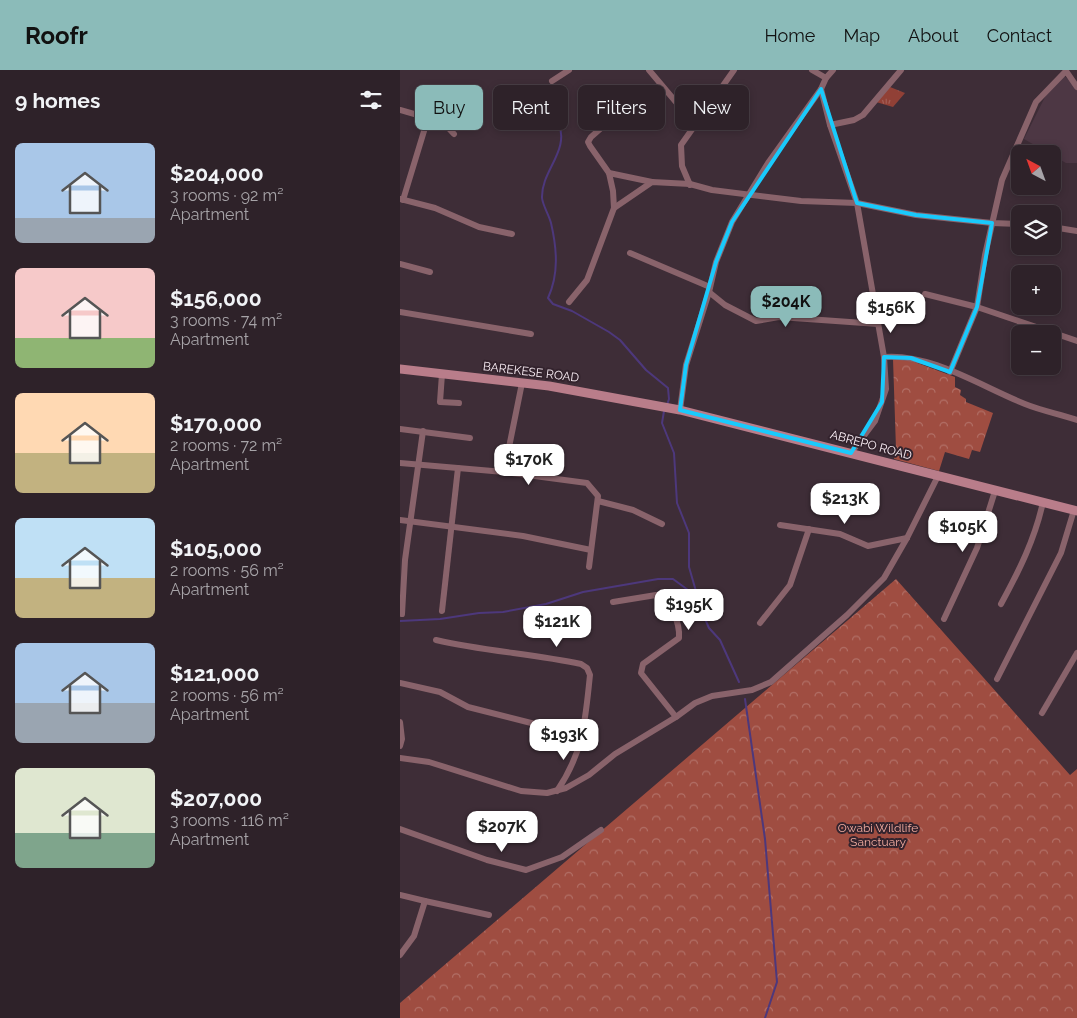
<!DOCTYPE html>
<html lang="en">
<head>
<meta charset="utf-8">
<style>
  :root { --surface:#2e2229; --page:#3a2f35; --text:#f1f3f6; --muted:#a7a4a8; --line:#493f46; --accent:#8bbbb9 }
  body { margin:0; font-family:Raleway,sans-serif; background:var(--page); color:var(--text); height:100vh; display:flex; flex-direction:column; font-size:19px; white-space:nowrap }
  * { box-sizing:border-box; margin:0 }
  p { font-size:16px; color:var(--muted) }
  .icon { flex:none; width:28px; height:28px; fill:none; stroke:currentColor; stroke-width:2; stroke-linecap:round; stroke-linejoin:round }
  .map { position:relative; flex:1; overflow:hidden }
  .drawer { display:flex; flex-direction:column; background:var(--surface); width:400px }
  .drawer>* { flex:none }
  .banner { position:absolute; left:15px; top:15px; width:475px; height:45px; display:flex; gap:10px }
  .needle { width:32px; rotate:319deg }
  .fabs { position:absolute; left:611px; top:75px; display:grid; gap:10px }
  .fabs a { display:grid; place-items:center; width:50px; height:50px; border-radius:8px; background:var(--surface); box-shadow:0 2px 8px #0003,0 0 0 1px var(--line); font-size:25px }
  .price { position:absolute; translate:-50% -42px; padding:0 11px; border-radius:10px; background:#fff; color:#222; font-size:16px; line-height:32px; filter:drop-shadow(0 1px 2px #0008) }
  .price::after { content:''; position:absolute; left:50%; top:30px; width:15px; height:11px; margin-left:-8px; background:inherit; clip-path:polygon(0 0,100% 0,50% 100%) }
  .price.current { background:var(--accent); color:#111 }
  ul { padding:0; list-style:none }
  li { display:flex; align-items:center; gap:15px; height:125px; padding:0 15px }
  li span { display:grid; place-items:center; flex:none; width:140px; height:100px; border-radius:8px; color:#555 }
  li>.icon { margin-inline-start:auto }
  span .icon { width:60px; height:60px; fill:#fffc; stroke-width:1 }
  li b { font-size:21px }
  h2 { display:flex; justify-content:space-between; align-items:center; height:60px; padding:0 15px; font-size:21px }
  .chip { padding:0 18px; border-radius:8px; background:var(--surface); box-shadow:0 2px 8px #0003,0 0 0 1px var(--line); font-size:18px; line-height:45px }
  .chip.current { background:var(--accent); color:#111 }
  header { display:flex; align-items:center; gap:30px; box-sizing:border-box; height:70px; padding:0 25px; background:var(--accent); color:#111 }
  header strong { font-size:24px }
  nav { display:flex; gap:28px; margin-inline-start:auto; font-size:18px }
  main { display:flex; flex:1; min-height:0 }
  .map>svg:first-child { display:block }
  .built { fill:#4d3744 }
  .grass { fill:url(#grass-tufts) }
  .forest { fill:url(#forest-crowns) }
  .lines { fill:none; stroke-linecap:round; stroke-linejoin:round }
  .stream { stroke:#4d387c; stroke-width:2 }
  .street { stroke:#89636b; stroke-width:6 }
  .secondary { stroke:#b97d8a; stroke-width:9 }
  .marked { fill:none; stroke:#19cafc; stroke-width:4; stroke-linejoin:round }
  .labels { text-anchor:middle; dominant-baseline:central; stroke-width:4; stroke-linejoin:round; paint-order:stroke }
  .street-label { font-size:12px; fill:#fcf0f7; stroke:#33232d }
  .park-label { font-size:12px; fill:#f1ab9f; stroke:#33232d }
</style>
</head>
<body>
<header>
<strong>Roofr</strong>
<nav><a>Home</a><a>Map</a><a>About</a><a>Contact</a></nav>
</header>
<main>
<section class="drawer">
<h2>9 homes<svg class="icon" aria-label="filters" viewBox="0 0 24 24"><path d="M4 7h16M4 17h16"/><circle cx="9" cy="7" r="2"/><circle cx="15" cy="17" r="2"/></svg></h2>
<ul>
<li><span style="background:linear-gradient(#a9c7e8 75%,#9aa5b1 0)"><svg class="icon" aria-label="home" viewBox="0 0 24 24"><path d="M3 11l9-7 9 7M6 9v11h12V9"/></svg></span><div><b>$204,000</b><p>3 rooms · 92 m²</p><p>Apartment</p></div></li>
<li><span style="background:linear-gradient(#f6c9c9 70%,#8fb573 0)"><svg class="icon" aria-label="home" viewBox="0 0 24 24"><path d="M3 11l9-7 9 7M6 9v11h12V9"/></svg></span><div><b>$156,000</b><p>3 rooms · 74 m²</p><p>Apartment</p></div></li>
<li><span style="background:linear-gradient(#ffd9b3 60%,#c2b280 0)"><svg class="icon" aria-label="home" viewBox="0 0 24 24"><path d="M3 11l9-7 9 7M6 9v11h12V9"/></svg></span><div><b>$170,000</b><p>2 rooms · 72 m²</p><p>Apartment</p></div></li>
<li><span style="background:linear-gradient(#bfe0f5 60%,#c2b280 0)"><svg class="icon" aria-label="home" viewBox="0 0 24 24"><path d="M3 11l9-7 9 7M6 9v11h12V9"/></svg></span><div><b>$105,000</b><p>2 rooms · 56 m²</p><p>Apartment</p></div></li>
<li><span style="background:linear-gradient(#a9c7e8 60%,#9aa5b1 0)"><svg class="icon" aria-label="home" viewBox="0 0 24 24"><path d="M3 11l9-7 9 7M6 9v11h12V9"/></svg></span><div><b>$121,000</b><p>2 rooms · 56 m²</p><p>Apartment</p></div></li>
<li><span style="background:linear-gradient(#dfe7d0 65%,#7fa58c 0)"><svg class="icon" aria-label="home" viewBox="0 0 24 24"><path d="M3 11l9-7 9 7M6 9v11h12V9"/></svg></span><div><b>$207,000</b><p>3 rooms · 116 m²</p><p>Apartment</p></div></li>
</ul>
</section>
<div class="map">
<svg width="677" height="948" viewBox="0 0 677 948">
  <defs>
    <pattern id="grass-tufts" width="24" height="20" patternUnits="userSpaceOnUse" patternTransform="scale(1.25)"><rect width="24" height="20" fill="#914036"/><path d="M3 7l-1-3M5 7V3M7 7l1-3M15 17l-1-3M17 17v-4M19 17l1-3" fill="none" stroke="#a15c54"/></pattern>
    <pattern id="forest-crowns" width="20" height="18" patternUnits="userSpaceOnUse" patternTransform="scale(1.25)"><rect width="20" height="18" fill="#9f4d41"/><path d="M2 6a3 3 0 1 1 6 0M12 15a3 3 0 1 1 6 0" fill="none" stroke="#b27067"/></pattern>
  </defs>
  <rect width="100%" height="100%" fill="#3e2d37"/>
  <polygon class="built" points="663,5 677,17 677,93 666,93 624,69 646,25"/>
  <polygon class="grass" points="490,17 505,23 493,37 476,32"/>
  <g class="forest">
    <polygon points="493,289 512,291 555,307 555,317 561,320 560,325 566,329 566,332 593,343 580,382 572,380 569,389 545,382 539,401 494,389 496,379"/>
    <polygon points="496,509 670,705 677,699 677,948 0,948 0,933"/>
  </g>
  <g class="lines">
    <g class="stream">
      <path d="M144,33c4,6 11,12 14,18 13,30 -17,49 -16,77 1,8 7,17 9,25 6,26 8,51 -3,75l5,6 19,7 37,21 11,8 26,30 22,18 1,11 -2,6"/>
      <polyline points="264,341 262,353 274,383 277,433 289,463 289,497 302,542 309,558 320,570 339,612"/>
      <polyline points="0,551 40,549 79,543 103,542 146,534 183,522 258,509 273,509 299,528"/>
      <polyline points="345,629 365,769 377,912 365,948"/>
    </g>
    <g class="street">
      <polyline points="249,0 281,38 296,51"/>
      <polyline points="412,0 426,8"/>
      <polyline points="433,0 426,8 421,19 430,55 457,133 484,287 486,319 475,351 451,383"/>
      <polyline points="152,11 169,0"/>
      <polyline points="224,38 191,67 188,72 190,76 209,103 252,112"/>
      <polyline points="0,40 28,48 38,47 54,64"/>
      <polyline points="430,55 454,50 463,45 501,0"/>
      <polyline points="209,103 213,121 214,138"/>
      <polyline points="290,115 282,96 281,75 334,0"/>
      <polyline points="0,129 35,138 79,157 112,164"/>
      <polyline points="3,130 28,48"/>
      <polyline points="652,157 677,161"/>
      <polyline points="230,183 310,217"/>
      <polyline points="0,194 30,202"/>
      <polyline points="309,222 325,235 356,251 379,247 478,254"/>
      <polyline points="525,224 577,237 677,271"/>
      <polyline points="169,232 187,210 214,138 252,112 290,114 312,120 401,131 457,133 516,145 592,153 620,154"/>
      <polyline points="0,242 131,264"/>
      <path d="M484,287c47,-4 98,30 141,47 17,7 35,10 52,16"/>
      <polyline points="550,302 577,237 585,185 602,110 636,32 666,1 677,17"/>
      <polyline points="42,304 40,332 59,333"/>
      <polyline points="280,340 286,295 309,222 316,192 332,152 368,93 421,19"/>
      <polyline points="0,359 70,368"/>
      <polyline points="0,393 104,402 187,413 198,426 189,497"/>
      <polyline points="104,402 122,313"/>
      <polyline points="198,431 233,440 262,454"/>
      <polyline points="0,450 123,466 191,480"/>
      <polyline points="380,455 440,464 468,476 507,468"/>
      <path d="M213,532l43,-7c15,3 24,29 23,43l-36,26 -2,9 35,44"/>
      <path d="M601,534c18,-33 34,-65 42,-102"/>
      <polyline points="42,541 58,398"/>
      <polyline points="2,544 5,490 23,361"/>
      <polyline points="544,549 577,478 595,421"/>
      <polyline points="360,553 390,515 409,459"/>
      <path d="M36,570c48,11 97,14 145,24l6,4 3,7c-5,46 -6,76 -33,116"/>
      <polyline points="597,609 661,483 674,440"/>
      <polyline points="0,613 40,622 68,637 147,657"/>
      <polyline points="642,643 677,583"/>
      <polyline points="0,652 2,669 0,676"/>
      <polyline points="0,688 29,692 121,721 147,723 166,718 189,705 215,684 276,647 295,633 312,626 352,620 371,612 447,545 484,508 507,468 538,406"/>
      <polyline points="0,759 87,790 126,800 162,787 201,760"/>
      <polyline points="0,825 25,831 14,866 0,885"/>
      <polyline points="25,831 89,845"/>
    </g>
    <polyline class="secondary" points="0,299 149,316 280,340 677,441"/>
  </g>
  <path class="marked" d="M421,19l36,114 59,12 76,8 -15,84 -27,65 -39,-14 -27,-1 -2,45 -31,51 -171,-43 6,-45 30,-103 16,-40z"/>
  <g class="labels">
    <g class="street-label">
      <text transform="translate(131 302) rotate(7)">BAREKESE ROAD</text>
      <text transform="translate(471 375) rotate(15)">ABREPO ROAD</text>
    </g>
    <g class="park-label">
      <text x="478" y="758">Owabi Wildlife<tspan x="478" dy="14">Sanctuary</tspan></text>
    </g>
  </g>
</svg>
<div class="fabs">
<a><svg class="needle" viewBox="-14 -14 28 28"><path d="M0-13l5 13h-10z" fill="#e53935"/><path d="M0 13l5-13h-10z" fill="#a7a4a8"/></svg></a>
<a><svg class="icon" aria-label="layers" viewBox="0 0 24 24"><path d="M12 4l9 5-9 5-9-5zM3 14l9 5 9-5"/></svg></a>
<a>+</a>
<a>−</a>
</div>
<b class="price current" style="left:386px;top:258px">$204K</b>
<b class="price" style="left:491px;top:264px">$156K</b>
<b class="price" style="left:129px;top:416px">$170K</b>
<b class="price" style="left:445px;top:455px">$213K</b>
<b class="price" style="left:563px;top:483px">$105K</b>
<b class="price" style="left:289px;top:561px">$195K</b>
<b class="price" style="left:157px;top:578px">$121K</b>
<b class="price" style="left:164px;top:691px">$193K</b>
<b class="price" style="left:102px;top:783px">$207K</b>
<div class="banner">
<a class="chip current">Buy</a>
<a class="chip">Rent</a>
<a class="chip">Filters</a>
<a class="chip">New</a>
</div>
</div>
</main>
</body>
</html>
